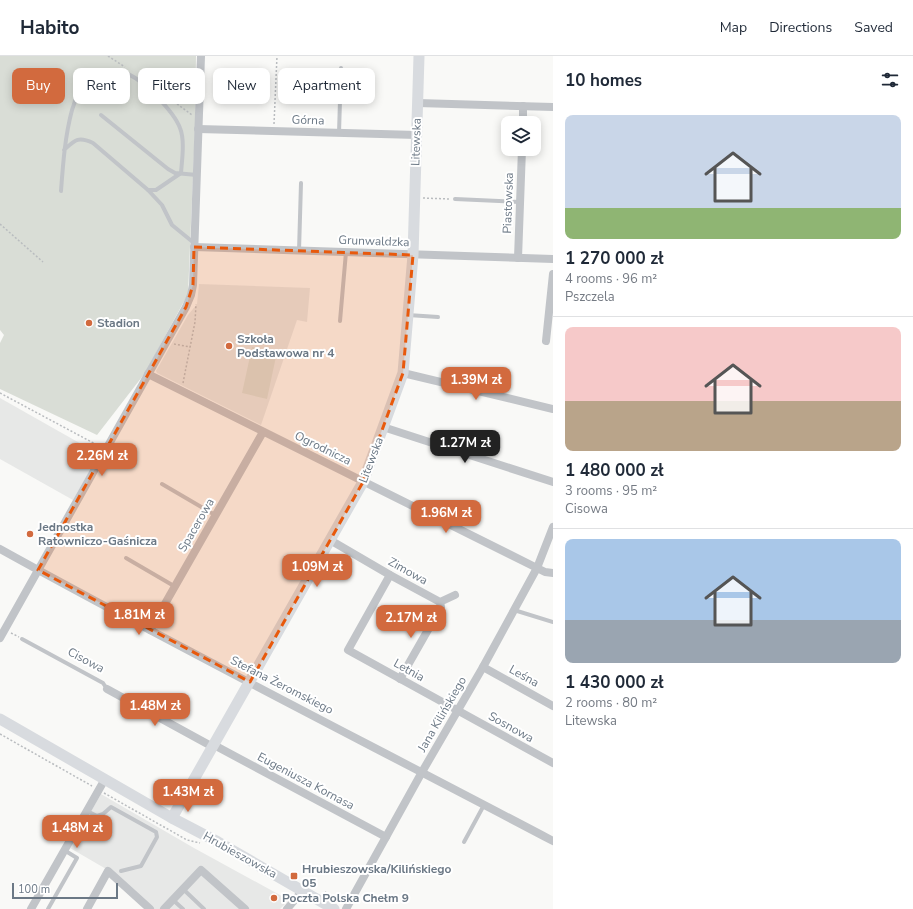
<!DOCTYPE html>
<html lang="en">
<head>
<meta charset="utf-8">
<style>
  :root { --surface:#fff; --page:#f2f2f3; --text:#1f2937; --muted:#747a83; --line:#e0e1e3; --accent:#d26a3e }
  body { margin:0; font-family:"Nunito Sans",sans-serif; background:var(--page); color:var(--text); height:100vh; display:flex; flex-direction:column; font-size:15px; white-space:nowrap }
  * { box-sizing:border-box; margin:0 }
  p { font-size:13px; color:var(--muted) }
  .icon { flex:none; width:22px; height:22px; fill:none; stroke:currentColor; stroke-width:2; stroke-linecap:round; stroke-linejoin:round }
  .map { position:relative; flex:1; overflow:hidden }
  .drawer { display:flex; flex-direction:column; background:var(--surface); width:360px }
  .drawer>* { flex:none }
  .guide { position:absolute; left:12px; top:12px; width:380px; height:36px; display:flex; gap:8px }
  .controls { position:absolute; left:501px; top:60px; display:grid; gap:8px }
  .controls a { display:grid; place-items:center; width:40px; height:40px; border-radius:8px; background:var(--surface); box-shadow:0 2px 10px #0003; font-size:20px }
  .scale { position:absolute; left:12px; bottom:10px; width:106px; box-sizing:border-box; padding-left:4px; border:2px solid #6b7885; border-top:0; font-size:11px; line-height:14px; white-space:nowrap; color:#6b7885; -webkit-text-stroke:3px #fff; paint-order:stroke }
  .price { position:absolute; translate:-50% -34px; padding:0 9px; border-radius:8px; background:var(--accent); color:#fff; font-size:13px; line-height:26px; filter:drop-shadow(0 1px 2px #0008) }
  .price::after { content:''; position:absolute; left:50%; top:24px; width:12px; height:9px; margin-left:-6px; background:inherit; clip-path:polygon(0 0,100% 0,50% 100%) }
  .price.current { background:#222; color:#fff }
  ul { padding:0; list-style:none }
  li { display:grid; align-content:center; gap:8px; height:212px; padding:0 12px }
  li+li { border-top:1px solid var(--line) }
  li span { display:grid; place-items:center; height:124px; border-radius:8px; color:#555 }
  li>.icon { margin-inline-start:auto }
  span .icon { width:72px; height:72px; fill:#fffc; stroke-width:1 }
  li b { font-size:17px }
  h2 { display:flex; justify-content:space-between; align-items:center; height:48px; padding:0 12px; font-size:17px }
  .tag { padding:0 14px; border-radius:8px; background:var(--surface); box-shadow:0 2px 10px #0003; font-size:14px; line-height:36px }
  .tag.current { background:var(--accent); color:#fff }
  header { display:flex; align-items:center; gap:24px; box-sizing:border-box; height:56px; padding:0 20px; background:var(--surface); border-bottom:1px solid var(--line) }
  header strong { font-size:19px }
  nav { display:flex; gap:22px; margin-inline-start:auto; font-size:14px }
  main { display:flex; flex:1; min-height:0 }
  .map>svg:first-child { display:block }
  .built { fill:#e7e8e7 }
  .green { fill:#d9ddd6 }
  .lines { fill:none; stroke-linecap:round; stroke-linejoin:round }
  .path { stroke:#b9bcbf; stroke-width:1.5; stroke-dasharray:2 2; stroke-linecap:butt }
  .service { stroke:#c1c4c8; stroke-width:4 }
  .minor { stroke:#c1c4c8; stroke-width:8 }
  .secondary { stroke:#d8dbdf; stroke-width:11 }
  .marked { fill:#e8590c; fill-opacity:0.2; stroke:#e8590c; stroke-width:3; stroke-dasharray:8 5; stroke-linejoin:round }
  .poi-dot { fill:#d26a3e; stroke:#fff; stroke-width:1.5 }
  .labels { text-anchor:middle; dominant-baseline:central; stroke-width:4; stroke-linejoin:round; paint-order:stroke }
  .street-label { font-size:12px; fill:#6b7885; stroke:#fff }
  .poi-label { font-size:12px; font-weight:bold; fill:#6b7885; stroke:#fff; text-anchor:start }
</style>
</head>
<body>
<header>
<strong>Habito</strong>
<nav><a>Map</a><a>Directions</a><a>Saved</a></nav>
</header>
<main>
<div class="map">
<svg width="553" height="853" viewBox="0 0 553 853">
  <rect width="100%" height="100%" fill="#f9f9f7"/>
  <g class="built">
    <polygon points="199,228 310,232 307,266 297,264 261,369 157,317 156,315 188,259 197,248"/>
    <polygon points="0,342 99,398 73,444 0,403"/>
    <polygon points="101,738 194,792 289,844 280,853 151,853 113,817 70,792"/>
  </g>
  <g class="green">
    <polygon points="0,0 196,0 195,72 188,238 145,317 97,379 0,333 0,287 4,279 0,274"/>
    <polygon points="252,291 277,296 267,343 242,337"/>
  </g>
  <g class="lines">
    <g class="path">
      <polyline points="108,0 125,11"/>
      <polyline points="161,36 192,59"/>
      <polyline points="274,68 277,0"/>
      <polyline points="423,142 449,143"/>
      <polyline points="0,168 43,206"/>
      <polyline points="174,288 190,291"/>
      <polyline points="183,327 195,266 196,248"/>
      <polyline points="0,337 99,390"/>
      <polyline points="11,577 19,581"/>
      <polyline points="0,678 92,730"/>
      <polyline points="104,737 187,784 200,787"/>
      <polyline points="325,836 333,841"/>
    </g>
    <g class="service">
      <polyline points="101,59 168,113 175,117 197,119"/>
      <polyline points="339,77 341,12"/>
      <polyline points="148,134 162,149 172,169 194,187"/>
      <path d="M61,135c2,-27 4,-55 11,-81 2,-5 3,-10 5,-15 3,-7 9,-12 16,-17 10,-5 22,-8 32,-5 17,5 49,39 55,55 5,12 2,32 1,45l-25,17h-8l-55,-47c-15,-7 -18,-3 -29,7"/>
      <polyline points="455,143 520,146"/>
      <polyline points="299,195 301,127"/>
      <polyline points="408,259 438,261"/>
      <polyline points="340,265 346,196"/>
      <polyline points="162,428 215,459"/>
      <polyline points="126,502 174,530"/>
      <polyline points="514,554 553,566"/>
      <polyline points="22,583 103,627 107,633"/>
      <polyline points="87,755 97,760 103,758 111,751 156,776 157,781 141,810 121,815"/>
      <polyline points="464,786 484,749"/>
      <polyline points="183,833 204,853"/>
      <polyline points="173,844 183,853"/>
      <polyline points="48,853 77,802 64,794"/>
    </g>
    <g class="minor">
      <polyline points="418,47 553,51"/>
      <polyline points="523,67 523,50"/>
      <polyline points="198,73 417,79"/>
      <polyline points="194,191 553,203"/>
      <polyline points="518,202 522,93"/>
      <polyline points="546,285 553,218"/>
      <polyline points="403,317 553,353"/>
      <polyline points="148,318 537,512 545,516 553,517"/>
      <polyline points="383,371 553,426"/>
      <polyline points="330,484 390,519 440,546 455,539"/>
      <path d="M0,493c182,101 369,195 553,292"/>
      <polyline points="390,519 348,594 553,707"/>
      <polyline points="150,574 263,376"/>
      <polyline points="0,582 186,251 191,239 193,229 201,0"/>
      <polyline points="483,611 553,650"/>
      <polyline points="400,623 441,551 440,546"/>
      <polyline points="107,633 213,691"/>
      <polyline points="214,689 386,781"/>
      <polyline points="31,853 105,723"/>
      <polyline points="87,853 108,815 150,853"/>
      <polyline points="164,853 201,814 245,853"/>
      <polyline points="287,853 303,834"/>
      <polyline points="346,853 422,716 483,611 537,512 553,471"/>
    </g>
    <g class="secondary">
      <polyline points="0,663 172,762 218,786 334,853"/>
      <polyline points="172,762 363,426 403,317 413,199 419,0"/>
    </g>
  </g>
  <path class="marked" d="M194,191l219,8 -10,118 -40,109 -113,200 -212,-112 148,-263 7,-22z"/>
  <g class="poi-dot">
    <circle cx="89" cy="267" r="4"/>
    <circle cx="229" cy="290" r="4"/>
    <circle cx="30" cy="478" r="4"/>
    <rect x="290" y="816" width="8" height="8" rx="2"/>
    <circle cx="274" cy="842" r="4"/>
  </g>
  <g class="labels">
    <g class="street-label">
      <text transform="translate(308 64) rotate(2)">Górna</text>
      <text transform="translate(416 86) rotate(-88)">Litewska</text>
      <text transform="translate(508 147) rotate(-88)">Piastowska</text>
      <text transform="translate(374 185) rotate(2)">Grunwaldzka</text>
      <text transform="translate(323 392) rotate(26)">Ogrodnicza</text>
      <text transform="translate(371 404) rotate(-69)">Litewska</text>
      <text transform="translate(196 469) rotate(-60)">Spacerowa</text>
      <text transform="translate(408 515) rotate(29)">Zimowa</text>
      <text transform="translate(86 604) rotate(28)">Cisowa</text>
      <text transform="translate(409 614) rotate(29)">Letnia</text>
      <text transform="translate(524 620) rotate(29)">Leśna</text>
      <text transform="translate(282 629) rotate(27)">Stefana Żeromskiego</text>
      <text transform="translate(442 658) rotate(-60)">Jana Kilińskiego</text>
      <text transform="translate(511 671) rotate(29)">Sosnowa</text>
      <text transform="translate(306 725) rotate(28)">Eugeniusza Kornasa</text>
      <text transform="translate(240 799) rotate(29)">Hrubieszowska</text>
    </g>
    <g class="poi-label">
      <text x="97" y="267">Stadion</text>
      <text x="237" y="283">Szkoła<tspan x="237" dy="14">Podstawowa nr 4</tspan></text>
      <text x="38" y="471">Jednostka<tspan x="38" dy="14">Ratowniczo-Gaśnicza</tspan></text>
      <text x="302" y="813">Hrubieszowska/Kilińskiego<tspan x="302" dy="14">05</tspan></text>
      <text x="282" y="842">Poczta Polska Chełm 9</text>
    </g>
  </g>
</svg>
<div class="controls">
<a><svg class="icon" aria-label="layers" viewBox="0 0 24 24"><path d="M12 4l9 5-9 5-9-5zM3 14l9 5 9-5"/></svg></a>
</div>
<div class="scale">100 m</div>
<b class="price" style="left:476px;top:345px">1.39M zł</b>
<b class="price current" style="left:465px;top:408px">1.27M zł</b>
<b class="price" style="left:102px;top:421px">2.26M zł</b>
<b class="price" style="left:446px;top:478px">1.96M zł</b>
<b class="price" style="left:317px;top:532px">1.09M zł</b>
<b class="price" style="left:139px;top:580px">1.81M zł</b>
<b class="price" style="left:411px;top:583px">2.17M zł</b>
<b class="price" style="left:155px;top:671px">1.48M zł</b>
<b class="price" style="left:188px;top:757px">1.43M zł</b>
<b class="price" style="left:77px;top:793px">1.48M zł</b>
<div class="guide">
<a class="tag current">Buy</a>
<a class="tag">Rent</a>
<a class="tag">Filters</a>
<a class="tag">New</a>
<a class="tag">Apartment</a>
</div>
</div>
<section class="drawer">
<h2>10 homes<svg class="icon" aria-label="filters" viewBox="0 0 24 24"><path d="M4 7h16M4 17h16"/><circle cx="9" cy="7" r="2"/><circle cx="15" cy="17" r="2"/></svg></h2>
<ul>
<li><span style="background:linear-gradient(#c9d6e8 75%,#8fb573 0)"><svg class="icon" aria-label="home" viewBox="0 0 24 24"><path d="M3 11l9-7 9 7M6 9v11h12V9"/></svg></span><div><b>1 270 000 zł</b><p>4 rooms · 96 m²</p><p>Pszczela</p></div></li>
<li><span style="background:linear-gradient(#f6c9c9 60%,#b9a48a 0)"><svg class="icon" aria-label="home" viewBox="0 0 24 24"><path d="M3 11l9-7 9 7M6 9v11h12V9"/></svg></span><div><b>1 480 000 zł</b><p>3 rooms · 95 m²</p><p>Cisowa</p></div></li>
<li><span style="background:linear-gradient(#a9c7e8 65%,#9aa5b1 0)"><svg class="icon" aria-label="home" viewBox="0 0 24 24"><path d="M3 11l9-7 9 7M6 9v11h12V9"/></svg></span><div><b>1 430 000 zł</b><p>2 rooms · 80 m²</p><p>Litewska</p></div></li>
</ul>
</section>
</main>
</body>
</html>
